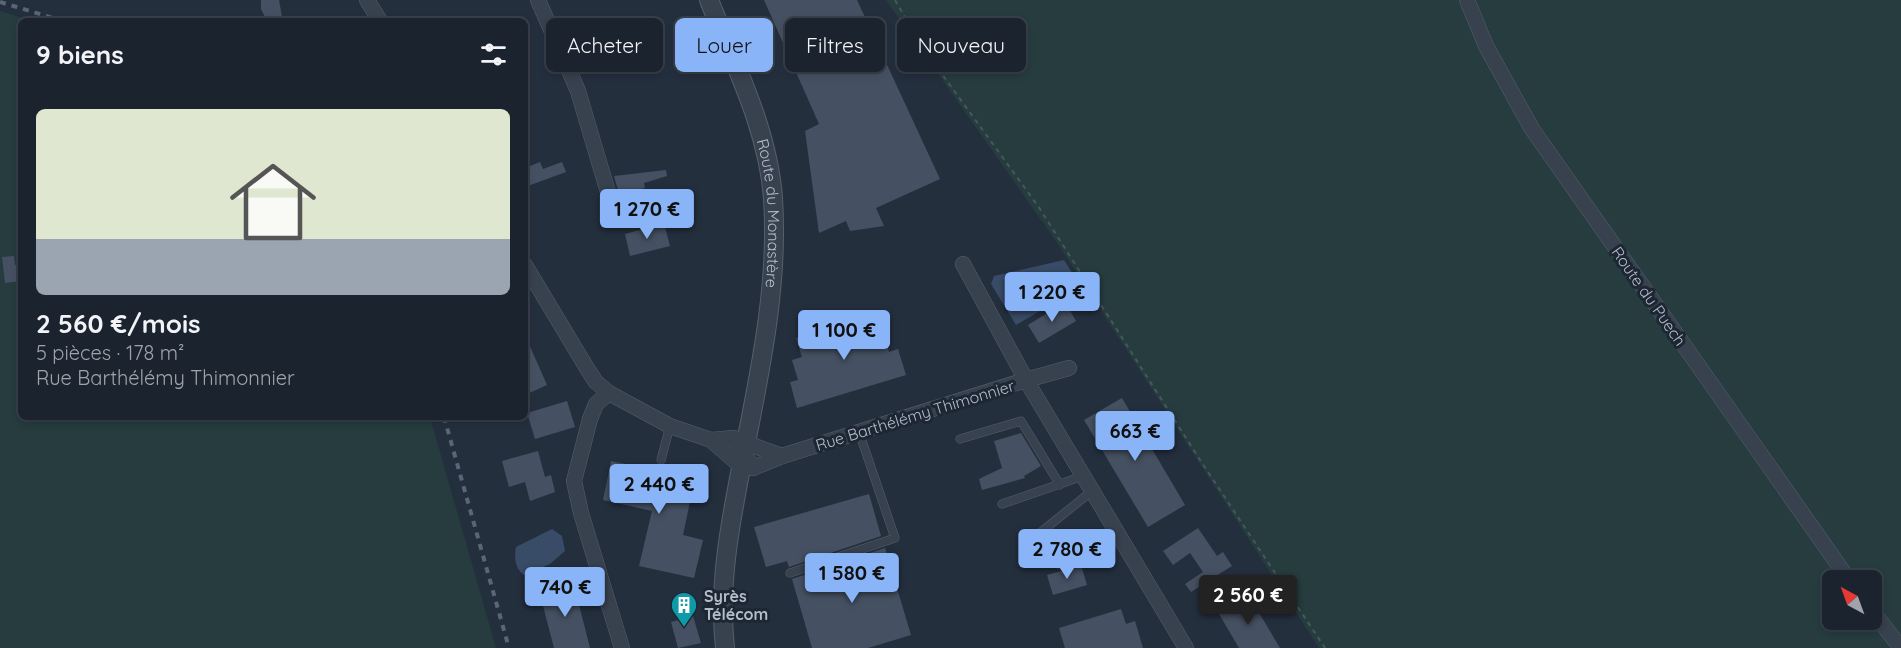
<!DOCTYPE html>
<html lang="fr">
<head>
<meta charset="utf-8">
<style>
  :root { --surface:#1b232e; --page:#242b36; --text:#f1f3f6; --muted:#a0a4aa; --line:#39404a; --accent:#8ab4f8 }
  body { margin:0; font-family:Quicksand,sans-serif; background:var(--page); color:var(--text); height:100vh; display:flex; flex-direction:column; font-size:22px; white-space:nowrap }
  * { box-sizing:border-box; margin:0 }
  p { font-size:20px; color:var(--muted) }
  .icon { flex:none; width:33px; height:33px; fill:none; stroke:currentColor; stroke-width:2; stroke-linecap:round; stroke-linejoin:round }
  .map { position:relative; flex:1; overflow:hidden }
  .details { position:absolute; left:18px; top:18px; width:510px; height:402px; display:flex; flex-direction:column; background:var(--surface); border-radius:9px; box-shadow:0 3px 9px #0003,0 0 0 2px var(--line) }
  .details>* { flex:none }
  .top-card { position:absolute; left:546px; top:18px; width:570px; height:54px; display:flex; gap:12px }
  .needle { width:39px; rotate:319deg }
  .buttons { position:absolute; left:1822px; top:570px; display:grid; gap:12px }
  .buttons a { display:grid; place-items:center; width:60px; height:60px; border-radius:9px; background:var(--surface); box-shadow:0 3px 9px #0003,0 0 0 2px var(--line); font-size:30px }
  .price { position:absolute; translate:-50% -51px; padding:0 14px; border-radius:6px; background:var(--accent); color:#111; font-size:20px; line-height:39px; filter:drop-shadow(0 2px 3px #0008) }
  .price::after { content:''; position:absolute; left:50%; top:36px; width:18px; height:14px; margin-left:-9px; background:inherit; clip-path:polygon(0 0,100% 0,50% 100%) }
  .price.on { background:#222; color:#fff }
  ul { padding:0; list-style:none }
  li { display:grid; align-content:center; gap:12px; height:318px; padding:0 18px }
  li+li { border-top:2px solid var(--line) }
  li span { display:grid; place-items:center; height:186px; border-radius:9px; color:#555 }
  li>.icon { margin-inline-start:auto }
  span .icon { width:108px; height:108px; fill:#fffc; stroke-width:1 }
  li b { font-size:26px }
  h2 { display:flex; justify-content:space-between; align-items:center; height:72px; padding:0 18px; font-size:26px }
  .chip { padding:0 21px; border-radius:9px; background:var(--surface); box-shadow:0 3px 9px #0003,0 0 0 2px var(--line); font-size:21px; line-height:54px }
  .chip.on { background:var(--accent); color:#111 }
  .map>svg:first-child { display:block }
  .green { fill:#263c3f; fill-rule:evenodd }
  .water { fill:#394c67 }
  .building { fill:#455162 }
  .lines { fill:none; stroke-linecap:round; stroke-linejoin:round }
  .service-casing { stroke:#565f6c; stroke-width:9 }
  .minor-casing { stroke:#565f6c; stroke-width:16 }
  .tertiary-casing { stroke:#565f6c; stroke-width:20 }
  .path { stroke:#44595c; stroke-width:2; stroke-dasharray:4.5 4.5; stroke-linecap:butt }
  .service { stroke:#38414e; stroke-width:8 }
  .minor { stroke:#38414e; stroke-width:15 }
  .tertiary { stroke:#38414e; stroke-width:18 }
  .rail { stroke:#5a6575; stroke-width:4; stroke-dasharray:6 6; stroke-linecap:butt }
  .labels { text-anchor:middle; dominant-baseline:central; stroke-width:6; stroke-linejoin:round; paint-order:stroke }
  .street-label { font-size:16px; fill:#b4bcc9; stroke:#1d2633 }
  .poi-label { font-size:16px; font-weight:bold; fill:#b4bcc9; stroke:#1d2633; text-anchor:start }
</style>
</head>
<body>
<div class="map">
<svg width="1901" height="648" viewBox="0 0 1901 648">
  <rect width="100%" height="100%" fill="#242f3e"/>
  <g class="green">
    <path d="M886,0h1015v648h-582l-261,-404zM1833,580h39v40h-39z"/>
    <polygon points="0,11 32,21 21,21 21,417 430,417 496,648 0,648"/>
  </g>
  <g class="water">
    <polygon points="1064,260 1081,287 1016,325 991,284 994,276"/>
    <path d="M552,529l10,7 3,15 -15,13 -26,11c-9,-6 -10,-18 -8,-28z"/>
  </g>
  <g class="building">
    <polygon points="261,0 279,0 282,17 267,21 261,9"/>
    <polygon points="764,0 857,0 940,179 876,208 884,226 850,231 846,221 819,233 805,131 819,124"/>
    <polygon points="540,162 543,169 562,162 566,172 525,187 525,168"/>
    <polygon points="666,170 667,176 644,183 645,188 630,192 633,205 623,208 614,176"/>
    <polygon points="664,223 670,246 630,256 625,234"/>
    <polygon points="14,256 15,265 21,264 21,281 5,283 2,257"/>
    <polygon points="1065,302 1076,321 1039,343 1028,325"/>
    <polygon points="877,313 889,352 898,349 906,375 797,408 790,382 798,380 792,360 802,357 796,338"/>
    <polygon points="525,335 547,385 525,395"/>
    <polygon points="1122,398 1185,505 1148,527 1084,420"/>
    <polygon points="567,401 575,427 535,439 527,413"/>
    <polygon points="1021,433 1041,466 1024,476 1025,478 982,490 979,479 1002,468 994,441"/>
    <polygon points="538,451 545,477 551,475 555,492 530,501 525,482 509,487 502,461"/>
    <polygon points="611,461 695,478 683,535 703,540 694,578 639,566 652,511 603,500"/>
    <polygon points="869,494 881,536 789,567 787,561 766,567 754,527"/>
    <polygon points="1198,528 1217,556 1223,552 1232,566 1211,579 1215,585 1206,591 1202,585 1191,592 1185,584 1203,572 1190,553 1173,565 1163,551"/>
    <polygon points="885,548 911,635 868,648 812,648 792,579"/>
    <polygon points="1081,565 1087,585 1053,595 1047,575"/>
    <polygon points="570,584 573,594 576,593 590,648 554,648 542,602 545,601 543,591"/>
    <polygon points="1249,596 1280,648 1239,648 1219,614"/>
    <polygon points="1121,609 1126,624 1135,621 1143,648 1065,648 1059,628"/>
    <polygon points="693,616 701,643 678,648 671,622"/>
  </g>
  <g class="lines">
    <g class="service-casing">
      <g id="service">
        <polyline points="960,439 1021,421 1060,485"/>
        <polyline points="661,460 670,426"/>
        <polyline points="1002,504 1083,476"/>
        <polyline points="1060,565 1041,532 1092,491"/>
        <polyline points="790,573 895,538 859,432"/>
      </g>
    </g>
    <g class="minor-casing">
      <g id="minor">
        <polyline points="367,0 380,21"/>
        <polyline points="538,0 578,91 615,216"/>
        <polyline points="1467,0 1486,46 1532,129 1849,580"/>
        <polyline points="963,264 1026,380 1069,368"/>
        <polyline points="525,265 588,370 596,382 609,393 670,426 711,440 735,461 752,445 782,456"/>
        <polyline points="609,393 596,404 590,419 574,481 581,513 622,648"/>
        <polyline points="711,440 734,438 753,468 782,456 1026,380 1186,648"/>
        <polyline points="1872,611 1901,648"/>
      </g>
    </g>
    <g class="tertiary-casing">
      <g id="tertiary">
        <path id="s1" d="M709,0c25,63 59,129 64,198 6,89 -14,178 -31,265 -12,61 -24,123 -17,185"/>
      </g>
    </g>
    <polyline class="path" points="895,0 923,48 1038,206 1202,463 1325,648"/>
    <use href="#service" class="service"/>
    <use href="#minor" class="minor"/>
    <use href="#tertiary" class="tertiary"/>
    <g class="rail">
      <polyline points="0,2 63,21"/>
      <polyline points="444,417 509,648"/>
    </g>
  </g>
  <defs>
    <g id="building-pin" transform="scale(1.35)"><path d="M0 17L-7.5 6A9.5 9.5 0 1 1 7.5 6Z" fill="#0f9aa8" stroke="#1d2633"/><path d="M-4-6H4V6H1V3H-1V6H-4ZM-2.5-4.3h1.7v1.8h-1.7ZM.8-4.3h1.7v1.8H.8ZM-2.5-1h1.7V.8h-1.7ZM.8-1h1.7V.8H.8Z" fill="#fff"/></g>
  </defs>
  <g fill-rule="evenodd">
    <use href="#building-pin" x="684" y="605"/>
  </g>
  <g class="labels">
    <g class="street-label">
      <text stroke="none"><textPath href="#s1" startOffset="224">Route du Monastère</textPath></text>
      <text transform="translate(1649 296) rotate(55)">Route du Puech</text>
      <text transform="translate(915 415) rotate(-17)">Rue Barthélémy Thimonnier</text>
    </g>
    <g class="poi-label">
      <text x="704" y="596">Syrès<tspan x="704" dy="18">Télécom</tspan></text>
    </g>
  </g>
</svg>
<div class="buttons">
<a><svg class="needle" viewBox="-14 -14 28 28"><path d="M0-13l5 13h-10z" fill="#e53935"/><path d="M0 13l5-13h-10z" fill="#a0a4aa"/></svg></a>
</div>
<b class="price" style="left:647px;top:240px">1 270 €</b>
<b class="price" style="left:1052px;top:323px">1 220 €</b>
<b class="price" style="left:844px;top:361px">1 100 €</b>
<b class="price" style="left:1135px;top:462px">663 €</b>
<b class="price" style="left:659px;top:515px">2 440 €</b>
<b class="price" style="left:1067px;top:580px">2 780 €</b>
<b class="price" style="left:852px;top:604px">1 580 €</b>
<b class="price" style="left:565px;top:618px">740 €</b>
<b class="price on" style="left:1248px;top:626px">2 560 €</b>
<div class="top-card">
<a class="chip">Acheter</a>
<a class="chip on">Louer</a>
<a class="chip">Filtres</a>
<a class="chip">Nouveau</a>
</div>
<section class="details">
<h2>9 biens<svg class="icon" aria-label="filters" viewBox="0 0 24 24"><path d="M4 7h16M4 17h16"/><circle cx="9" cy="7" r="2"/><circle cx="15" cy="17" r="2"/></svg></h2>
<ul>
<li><span style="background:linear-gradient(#dfe7d0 70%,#9aa5b1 0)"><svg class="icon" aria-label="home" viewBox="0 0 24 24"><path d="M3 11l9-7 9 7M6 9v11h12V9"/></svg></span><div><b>2 560 €/mois</b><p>5 pièces · 178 m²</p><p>Rue Barthélémy Thimonnier</p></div></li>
</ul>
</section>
</div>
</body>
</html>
